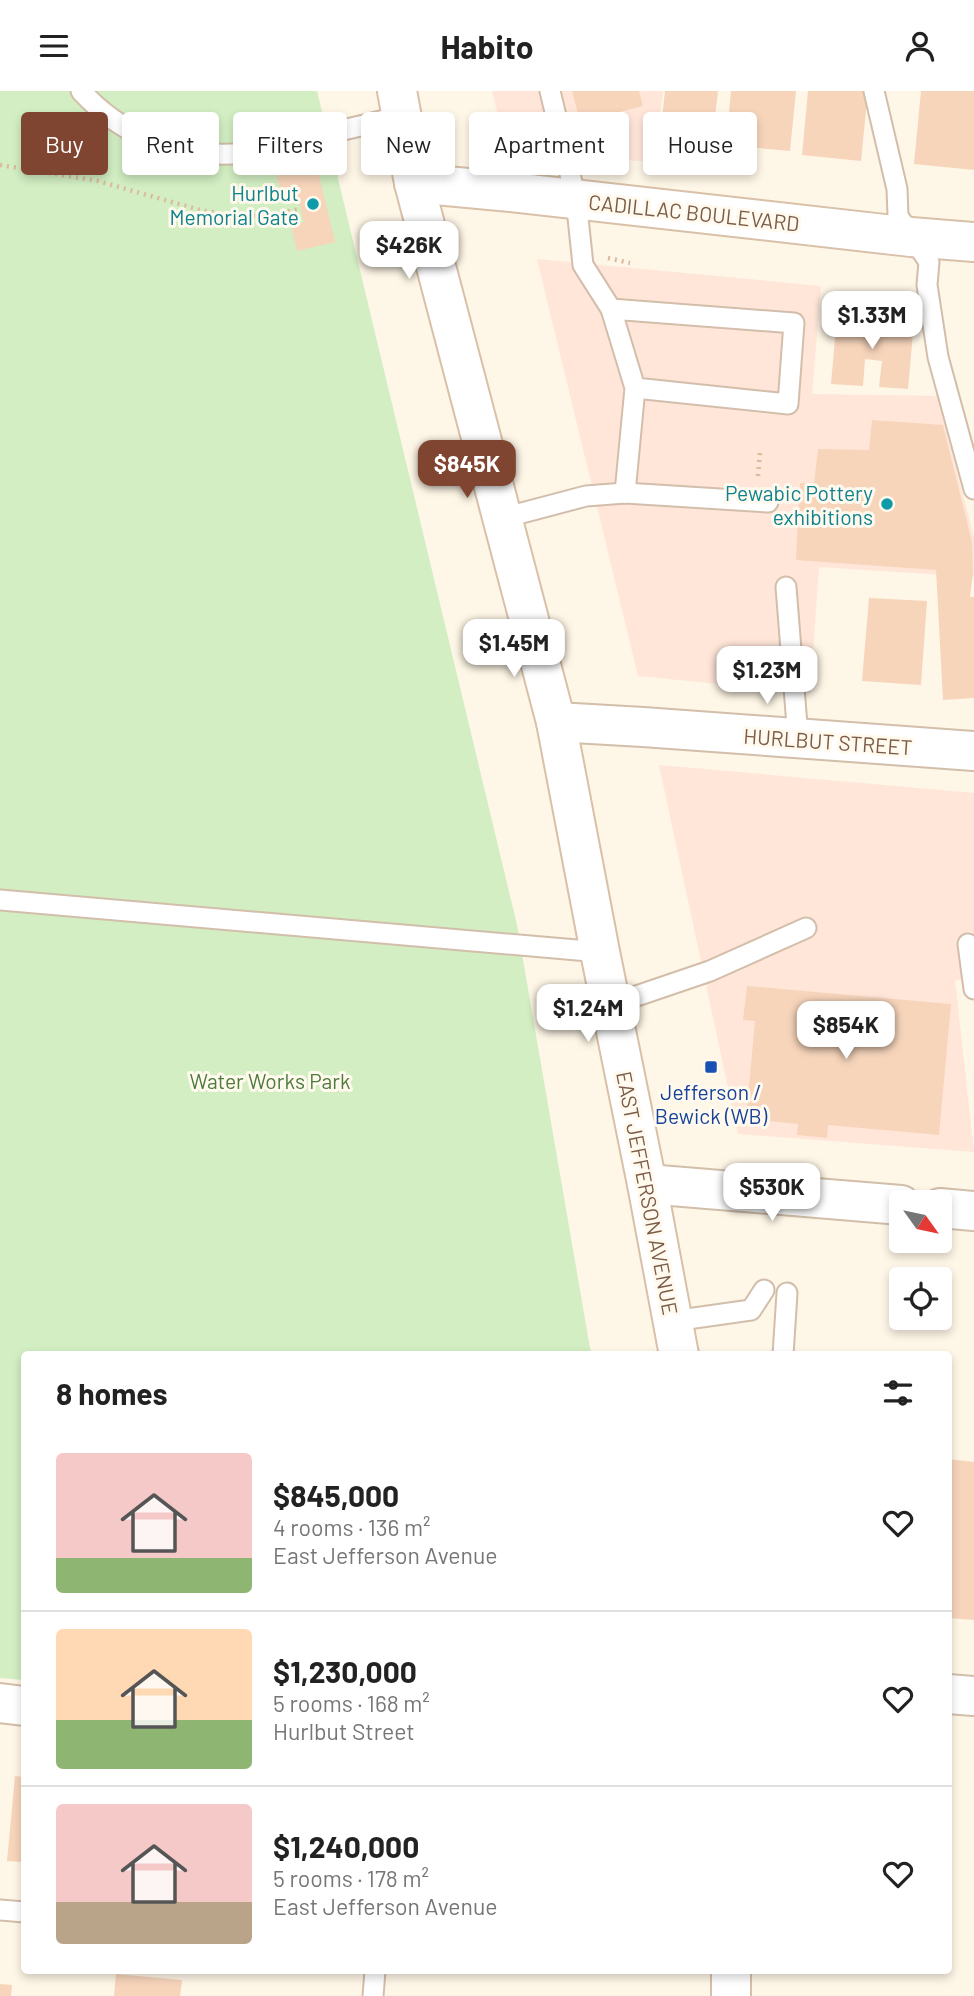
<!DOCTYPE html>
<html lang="en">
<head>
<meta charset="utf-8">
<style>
  :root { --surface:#fff; --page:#f6f6f6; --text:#222; --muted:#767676; --line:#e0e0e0; --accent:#804530 }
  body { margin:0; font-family:Barlow,sans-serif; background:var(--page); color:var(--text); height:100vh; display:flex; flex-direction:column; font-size:26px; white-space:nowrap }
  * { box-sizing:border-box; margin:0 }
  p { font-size:23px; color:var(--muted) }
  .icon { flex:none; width:38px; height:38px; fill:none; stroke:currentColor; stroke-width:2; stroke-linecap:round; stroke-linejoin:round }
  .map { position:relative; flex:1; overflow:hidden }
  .details { position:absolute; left:21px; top:1260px; width:931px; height:623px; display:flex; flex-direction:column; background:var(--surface); border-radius:7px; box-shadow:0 4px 10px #0003 }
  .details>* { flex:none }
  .banner { position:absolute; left:21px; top:21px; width:933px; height:63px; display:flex; gap:14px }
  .needle { width:46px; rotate:123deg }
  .buttons { position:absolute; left:889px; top:1099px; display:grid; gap:14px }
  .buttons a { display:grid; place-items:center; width:63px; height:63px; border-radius:7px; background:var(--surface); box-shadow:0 4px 10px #0003; font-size:35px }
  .price { position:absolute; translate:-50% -60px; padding:0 16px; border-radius:14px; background:#fff; color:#222; font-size:23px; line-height:46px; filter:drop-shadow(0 2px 4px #0008) }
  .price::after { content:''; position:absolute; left:50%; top:42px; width:21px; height:16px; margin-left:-10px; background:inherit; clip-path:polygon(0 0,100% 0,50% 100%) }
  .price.selected { background:var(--accent); color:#fff }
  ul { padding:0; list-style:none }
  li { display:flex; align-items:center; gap:21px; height:175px; padding:0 35px }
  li+li { border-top:2px solid var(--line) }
  li span { display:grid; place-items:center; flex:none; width:196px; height:140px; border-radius:7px; color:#555 }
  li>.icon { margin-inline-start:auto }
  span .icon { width:84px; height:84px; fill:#fffc; stroke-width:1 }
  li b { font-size:30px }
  h2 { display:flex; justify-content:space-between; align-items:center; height:84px; padding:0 35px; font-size:30px }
  .pill { padding:0 24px; border-radius:7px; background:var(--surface); box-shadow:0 4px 10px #0003; font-size:24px; line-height:63px }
  .pill.selected { background:var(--accent); color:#fff }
  header { display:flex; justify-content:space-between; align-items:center; height:91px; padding:0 35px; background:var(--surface); font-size:32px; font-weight:700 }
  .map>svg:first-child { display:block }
  .commercial { fill:#ffe6d9 }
  .green { fill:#d2eec2 }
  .building { fill:#f7d5bb }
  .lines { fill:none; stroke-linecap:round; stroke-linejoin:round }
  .lane-casing { stroke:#d2beaa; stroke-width:23 }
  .street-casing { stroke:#d2beaa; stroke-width:42 }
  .secondary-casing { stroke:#d8c0a9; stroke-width:42 }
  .path { stroke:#dcb89d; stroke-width:4.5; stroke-dasharray:2 5; stroke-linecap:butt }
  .lane { stroke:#fff; stroke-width:19 }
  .street { stroke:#fff; stroke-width:38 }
  .secondary { stroke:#fff; stroke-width:38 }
  .culture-dot { fill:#0f9aa8; stroke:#fff9ee; stroke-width:2.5 }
  .transit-dot { fill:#1a4fb4; stroke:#fff9ee; stroke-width:2.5 }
  .labels { text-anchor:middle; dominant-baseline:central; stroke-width:6; stroke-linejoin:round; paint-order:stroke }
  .culture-label { font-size:21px; fill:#0d838f; stroke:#fff9ee; text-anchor:end }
  .street-label { font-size:21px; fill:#7b5c47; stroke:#fff9ee }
  .park-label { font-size:21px; fill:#4c7b3c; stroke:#fff9ee }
  .transit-label { font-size:21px; fill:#164399; stroke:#fff9ee }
</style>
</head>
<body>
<header><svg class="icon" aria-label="menu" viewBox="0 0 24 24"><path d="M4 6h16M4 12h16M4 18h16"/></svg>Habito<svg class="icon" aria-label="person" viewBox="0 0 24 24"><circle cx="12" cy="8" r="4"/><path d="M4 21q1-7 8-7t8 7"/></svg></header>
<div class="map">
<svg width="974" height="1905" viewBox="0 0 974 1905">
  <rect width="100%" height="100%" fill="#fef6e6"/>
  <g class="commercial">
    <polygon points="492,0 663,0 654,71 507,61"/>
    <polygon points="537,168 821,195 812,303 937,305 974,446 974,486 819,476 810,602 638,585"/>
    <polygon points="659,674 974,702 974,890 955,889 974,1061 738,1043"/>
  </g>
  <polygon class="green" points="0,0 317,0 517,834 591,1263 24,1264 24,1589 0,1587"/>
  <g class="building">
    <polygon points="572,0 639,0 643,15 580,31"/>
    <polygon points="665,0 718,0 711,61 659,56"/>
    <polygon points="731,0 796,0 790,60 726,54"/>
    <polygon points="808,0 868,0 861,70 802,64"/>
    <polygon points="921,0 974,0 974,79 914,73"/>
    <polygon points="316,72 335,151 297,160 291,134 304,131 297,104 282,108 276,82"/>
    <polygon points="837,225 914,231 908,298 879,296 882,270 865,268 863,295 831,293"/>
    <polygon points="872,329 943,334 972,451 973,482 970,506 974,506 974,607 943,609 936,479 796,469 800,392 814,392 818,358 869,359"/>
    <polygon points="869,507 927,510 921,594 862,590"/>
    <polygon points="747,895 951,913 939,1044 828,1034 827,1047 797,1044 798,1033 746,1028 755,930 743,929"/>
    <polygon points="948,1368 974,1371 974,1529 948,1527"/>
    <polygon points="15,1685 24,1686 24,1771 7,1770"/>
    <polygon points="116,1883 182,1889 180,1905 114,1905"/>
    <polygon points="0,1893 12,1894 11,1905 0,1905"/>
  </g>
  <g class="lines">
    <g class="lane-casing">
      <g id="lane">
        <path d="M81,0c42,46 101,69 164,62 21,-3 42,-10 63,-15 31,-7 62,-14 93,-22"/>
        <polyline points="550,0 576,108 583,174 611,218"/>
        <polyline points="874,0 897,98 898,125 929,171 927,194 938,266 974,398"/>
        <polyline points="625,402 635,297 788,313 794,232 611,218 635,297"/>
        <polyline points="503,427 586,405 625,402 768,411"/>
        <polyline points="786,496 798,647"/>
        <polyline points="0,809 600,861"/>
        <polyline points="968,853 974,898"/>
        <polyline points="610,914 710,880 806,837"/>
        <polyline points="673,1230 751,1219 764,1199"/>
        <polyline points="783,1264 787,1202"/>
        <polyline points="0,1819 24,1821"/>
        <polyline points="373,1905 375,1880"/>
      </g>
    </g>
    <g class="street-casing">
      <g id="street">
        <polyline points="556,631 643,636 974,660"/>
        <polyline points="647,1093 901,1114"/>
        <polyline points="940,1117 974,1120"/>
        <polyline points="948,1603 974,1605"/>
        <polyline points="0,1612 24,1615"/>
      </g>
    </g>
    <g class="secondary-casing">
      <g id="secondary">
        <polyline points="397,0 414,92 556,631 600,861 647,1093 679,1264"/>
        <polyline points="414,92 511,101 911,146 974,151"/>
        <polyline points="731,1905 731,1880"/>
      </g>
    </g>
    <g class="path">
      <polyline points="0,74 98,90 200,119 230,124 260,125 301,118"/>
      <polyline points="376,158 380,157"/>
      <polyline points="608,167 630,172"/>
      <polyline points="758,385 760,361"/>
    </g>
    <use href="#lane" class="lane"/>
    <use href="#street" class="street"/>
    <use href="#secondary" class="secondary"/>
  </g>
  <g class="culture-dot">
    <circle cx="313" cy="113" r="7"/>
    <circle cx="887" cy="413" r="7"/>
  </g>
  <rect class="transit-dot" x="704" y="969" width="14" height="14" rx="3.5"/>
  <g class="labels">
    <g class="culture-label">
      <text x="299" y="101">Hurlbut<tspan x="299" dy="24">Memorial Gate</tspan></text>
      <text x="873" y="401">Pewabic Pottery<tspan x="873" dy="24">exhibitions</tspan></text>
    </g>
    <g class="street-label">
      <text transform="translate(694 121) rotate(6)">CADILLAC BOULEVARD</text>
      <text transform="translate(828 650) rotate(4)">HURLBUT STREET</text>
      <text transform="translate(648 1102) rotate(79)">EAST JEFFERSON AVENUE</text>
    </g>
    <g class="park-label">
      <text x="270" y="989">Water Works Park</text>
    </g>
    <g class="transit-label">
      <text x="711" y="1000">Jefferson /<tspan x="711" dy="24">Bewick (WB)</tspan></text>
    </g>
  </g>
</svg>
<div class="buttons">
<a><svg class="needle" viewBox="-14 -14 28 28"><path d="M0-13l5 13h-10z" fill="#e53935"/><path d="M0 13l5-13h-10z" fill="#767676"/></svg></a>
<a><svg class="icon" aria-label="locate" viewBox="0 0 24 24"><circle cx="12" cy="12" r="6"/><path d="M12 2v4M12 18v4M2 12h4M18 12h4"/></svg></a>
</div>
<b class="price" style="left:409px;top:190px">$426K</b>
<b class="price" style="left:872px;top:260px">$1.33M</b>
<b class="price selected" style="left:467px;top:409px">$845K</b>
<b class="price" style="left:514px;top:588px">$1.45M</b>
<b class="price" style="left:767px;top:615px">$1.23M</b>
<b class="price" style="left:588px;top:953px">$1.24M</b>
<b class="price" style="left:846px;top:970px">$854K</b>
<b class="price" style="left:772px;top:1132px">$530K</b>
<div class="banner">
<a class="pill selected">Buy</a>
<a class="pill">Rent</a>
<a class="pill">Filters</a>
<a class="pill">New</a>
<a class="pill">Apartment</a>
<a class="pill">House</a>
</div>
<section class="details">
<h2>8 homes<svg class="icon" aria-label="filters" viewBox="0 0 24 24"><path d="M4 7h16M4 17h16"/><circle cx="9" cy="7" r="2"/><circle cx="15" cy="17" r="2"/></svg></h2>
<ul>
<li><span style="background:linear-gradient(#f6c9c9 75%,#8fb573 0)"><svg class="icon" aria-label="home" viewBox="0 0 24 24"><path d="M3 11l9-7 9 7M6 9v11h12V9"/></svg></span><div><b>$845,000</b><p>4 rooms · 136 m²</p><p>East Jefferson Avenue</p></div><svg class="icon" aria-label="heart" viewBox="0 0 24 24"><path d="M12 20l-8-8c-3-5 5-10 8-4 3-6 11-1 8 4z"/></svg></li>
<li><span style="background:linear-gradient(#ffd9b3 65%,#8fb573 0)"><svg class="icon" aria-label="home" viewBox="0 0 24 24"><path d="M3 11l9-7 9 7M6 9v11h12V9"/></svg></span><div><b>$1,230,000</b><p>5 rooms · 168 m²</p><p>Hurlbut Street</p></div><svg class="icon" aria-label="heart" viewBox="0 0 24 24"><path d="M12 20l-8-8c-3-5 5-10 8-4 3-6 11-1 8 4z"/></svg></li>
<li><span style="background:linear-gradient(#f6c9c9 70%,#b9a48a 0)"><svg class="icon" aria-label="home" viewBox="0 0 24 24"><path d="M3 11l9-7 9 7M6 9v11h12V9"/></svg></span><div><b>$1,240,000</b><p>5 rooms · 178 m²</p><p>East Jefferson Avenue</p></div><svg class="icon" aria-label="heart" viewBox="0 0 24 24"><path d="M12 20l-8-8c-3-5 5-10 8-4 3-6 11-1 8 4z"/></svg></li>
</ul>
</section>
</div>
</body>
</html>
